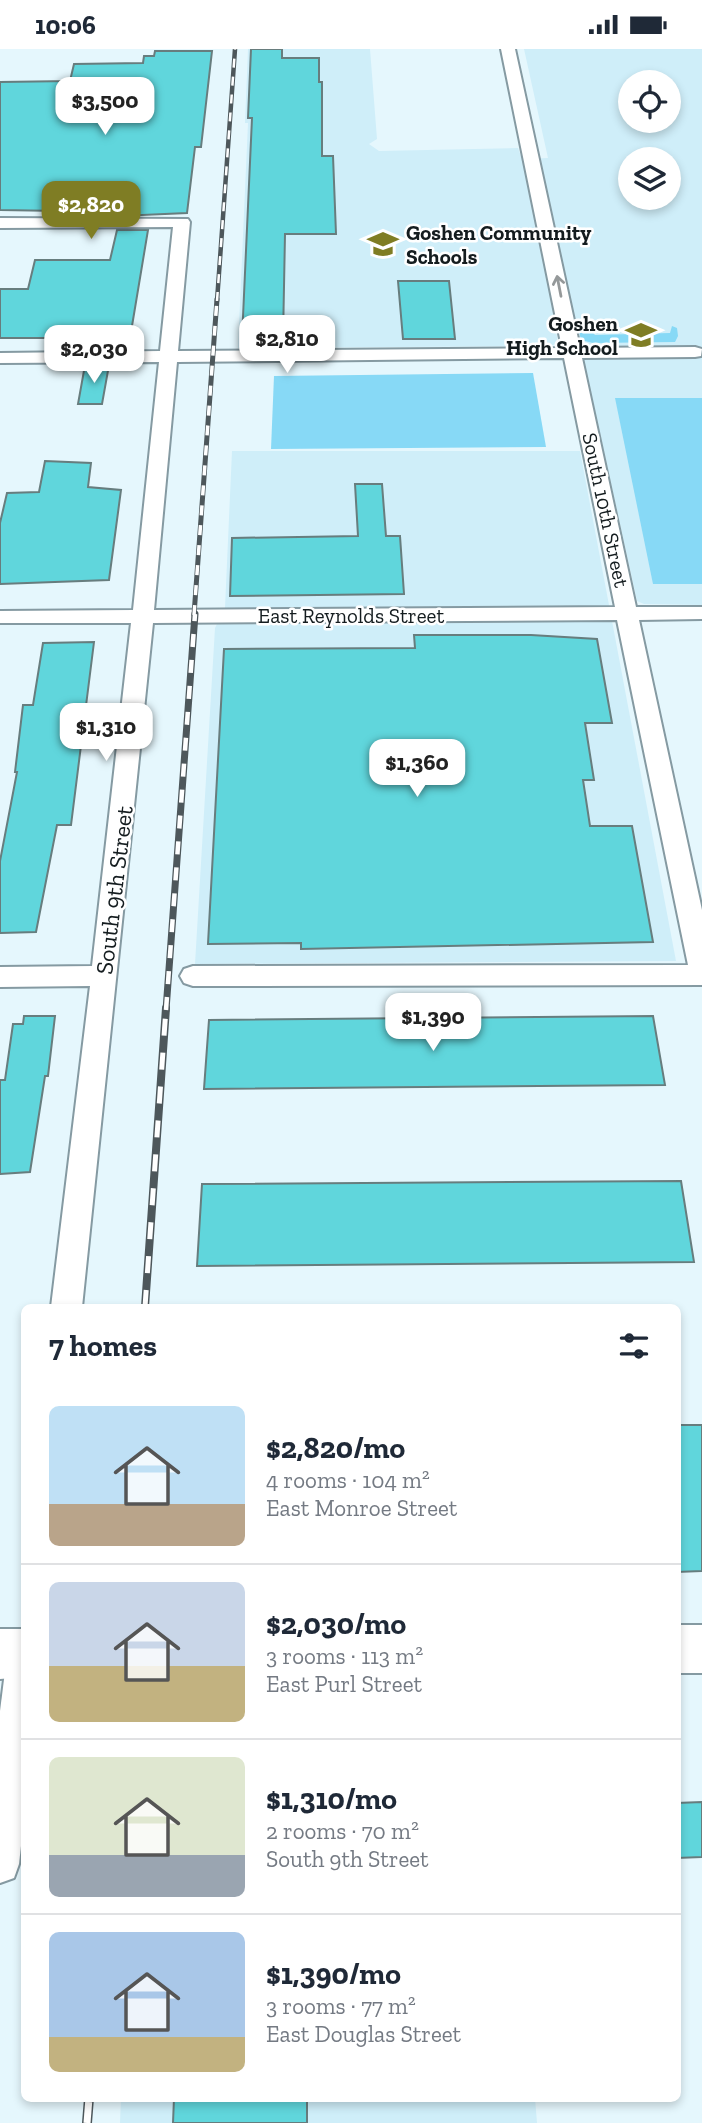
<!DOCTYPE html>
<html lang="en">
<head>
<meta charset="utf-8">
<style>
  :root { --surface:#fff; --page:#f6f6f7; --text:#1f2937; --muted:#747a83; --line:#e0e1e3; --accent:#7f7d24 }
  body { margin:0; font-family:"Zilla Slab",serif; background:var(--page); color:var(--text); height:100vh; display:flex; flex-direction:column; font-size:26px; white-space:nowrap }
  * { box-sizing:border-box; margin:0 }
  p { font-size:23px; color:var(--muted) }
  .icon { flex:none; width:38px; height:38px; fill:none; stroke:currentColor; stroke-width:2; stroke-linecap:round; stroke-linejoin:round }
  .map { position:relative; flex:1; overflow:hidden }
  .details { position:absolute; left:21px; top:1255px; width:660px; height:798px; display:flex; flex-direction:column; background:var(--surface); border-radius:10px; box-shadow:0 4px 10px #0003 }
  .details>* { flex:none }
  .tools { position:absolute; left:618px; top:21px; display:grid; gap:14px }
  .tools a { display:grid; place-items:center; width:63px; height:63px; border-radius:50%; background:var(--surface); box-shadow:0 4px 10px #0003; font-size:35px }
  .price { position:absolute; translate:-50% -60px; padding:0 16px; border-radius:14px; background:#fff; color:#222; font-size:23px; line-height:46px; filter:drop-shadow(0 2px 4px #0008) }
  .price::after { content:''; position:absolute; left:50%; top:42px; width:21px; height:16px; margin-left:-10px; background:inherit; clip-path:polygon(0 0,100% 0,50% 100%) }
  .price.active { background:var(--accent); color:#fff }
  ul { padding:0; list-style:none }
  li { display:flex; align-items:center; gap:21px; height:175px; padding:0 28px }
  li+li { border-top:2px solid var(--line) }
  li span { display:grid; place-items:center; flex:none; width:196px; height:140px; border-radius:10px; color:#555 }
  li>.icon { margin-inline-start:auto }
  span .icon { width:84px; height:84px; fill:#fffc; stroke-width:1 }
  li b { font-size:30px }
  h2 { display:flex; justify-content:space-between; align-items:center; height:84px; padding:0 28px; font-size:30px }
  .status { display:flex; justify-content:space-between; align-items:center; height:49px; padding:0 35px; background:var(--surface); direction:ltr }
  .status svg { height:19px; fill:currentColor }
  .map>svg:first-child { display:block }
  .built { fill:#cfeef9; fill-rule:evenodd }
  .green { fill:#87d9f6 }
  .building { fill:#60d6dc; stroke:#677d7e; stroke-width:2 }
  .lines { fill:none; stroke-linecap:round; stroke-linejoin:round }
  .minor-casing { stroke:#859aa2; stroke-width:4 }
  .secondary-casing { stroke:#859aa2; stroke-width:4 }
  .minor { fill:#fff; fill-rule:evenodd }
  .secondary { fill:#fff; fill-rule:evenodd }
  .rail-far4-casing { stroke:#4d575b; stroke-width:4.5 }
  .rail-far3-casing { stroke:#4d575b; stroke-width:5 }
  .rail-far2-casing { stroke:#4d575b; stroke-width:7 }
  .rail-far1-casing { stroke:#4d575b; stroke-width:8 }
  .rail-casing { stroke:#4d575b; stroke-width:10 }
  .rail-far4 { stroke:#fff; stroke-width:2.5; stroke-dasharray:9; stroke-linecap:butt }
  .rail-far3 { stroke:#fff; stroke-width:3.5; stroke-dasharray:10; stroke-linecap:butt }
  .rail-far2 { stroke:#fff; stroke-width:4.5; stroke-dasharray:13; stroke-linecap:butt }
  .rail-far1 { stroke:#fff; stroke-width:5; stroke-dasharray:17; stroke-linecap:butt }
  .rail { stroke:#fff; stroke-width:7; stroke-dasharray:21; stroke-linecap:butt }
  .oneway { stroke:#95999a }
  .labels { text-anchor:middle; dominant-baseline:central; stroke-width:5; stroke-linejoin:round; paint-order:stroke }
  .far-poi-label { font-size:21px; font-weight:bold; fill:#141c1f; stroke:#fff; text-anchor:start }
  .far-street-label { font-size:21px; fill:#141c1f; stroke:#fff }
  .street-label { font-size:24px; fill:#141c1f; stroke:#fff }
</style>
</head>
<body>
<div class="status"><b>10:06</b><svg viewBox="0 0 49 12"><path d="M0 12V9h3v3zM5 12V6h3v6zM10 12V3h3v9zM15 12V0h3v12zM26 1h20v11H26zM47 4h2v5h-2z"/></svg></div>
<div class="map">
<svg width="702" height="2074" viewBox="0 0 702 2074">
  <rect width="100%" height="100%" fill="#e5f7fd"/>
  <g class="built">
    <path d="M248,0h122l7,90 -8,5 10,7 139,-3 4,11 26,-1 -24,-109h178v556l-58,-1 -7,-3 -61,-276h-21l3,18 -7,3 -313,2 10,-225h-3zM630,33h38v39h-38zM630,110h38v39h-38z"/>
    <polygon points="232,402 580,402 676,912 195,915 215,579 225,559"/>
    <polygon points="121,2049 535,2049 537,2074 120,2074"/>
  </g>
  <g class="green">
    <polygon points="672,277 677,279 678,287 675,293 593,294 581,291 579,282 588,278 595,286 670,284"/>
    <polygon points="533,324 546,398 271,400 274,327"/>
    <polygon points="615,349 702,349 702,535 653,535"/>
  </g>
  <g class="building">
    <polygon points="251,0 282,0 282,9 319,9 319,33 322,33 322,107 333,107 336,185 285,185 283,290 242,290 252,69 248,69"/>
    <polygon points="155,2 212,2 201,98 195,98 187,164 120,167 121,163 0,161 0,33 70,32 74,15 143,14 144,7 154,7"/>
    <polygon points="117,181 148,181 130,289 114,290 112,300 88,300 90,289 0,289 0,240 28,240 35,211 110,211"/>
    <polygon points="398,232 449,232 455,290 403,290"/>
    <polygon points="85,316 109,316 102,355 78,355"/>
    <polygon points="45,412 91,414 88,438 121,441 109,531 0,535 0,474 7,444 39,443"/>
    <polygon points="355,435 382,435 386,487 400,487 404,545 230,547 232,489 358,487"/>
    <polygon points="414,586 531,586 597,590 612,674 585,674 594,731 583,731 590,777 632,777 653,893 301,900 301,894 208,895 224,600 415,599"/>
    <polygon points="94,593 71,776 57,776 36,883 0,884 0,812 17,723 15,723 23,656 33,656 43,594"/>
    <polygon points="24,967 55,967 48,1027 45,1027 30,1123 0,1125 0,1031 5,1031 13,975 23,975"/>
    <polygon points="653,967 665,1036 204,1040 209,971"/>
    <polygon points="681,1132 694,1213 197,1217 202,1135"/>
    <polygon points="677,1376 702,1376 702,1522 677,1523"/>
    <polygon points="702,1753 702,1808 677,1809 677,1754"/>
    <polygon points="174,2049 307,2049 307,2074 173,2074"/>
  </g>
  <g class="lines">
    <g class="minor-casing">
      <g id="minor">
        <path d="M501,0h14l65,299 115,-1 7,2 -1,7 -6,1 -113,1 54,249h66v12l-63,1 63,290v75l-509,1 -9,-3 -4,-7 4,-7 9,-3 495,-1 -71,-345 -464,3 -71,684h-31l39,-321 -90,1v-20l92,-1 39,-343h-131v-12l133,-1 26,-248 -159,1v-10l160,-2 13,-124 -173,1v-10l188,1 2,3 -12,129 384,-3zM564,309l51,249 -461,3 23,-248z"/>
        <polygon points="24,1597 24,1770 19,1815 14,1829 0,1834 0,1662 6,1615 11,1602"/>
      </g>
    </g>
    <g class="secondary-casing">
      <g id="secondary">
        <rect x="677" y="1576" width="25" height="48"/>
        <polygon points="0,1580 24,1580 24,1628 0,1630"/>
      </g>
    </g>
    <use href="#minor" class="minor"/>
    <use href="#secondary" class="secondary"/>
    <g class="rail-far4-casing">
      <polyline id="rail-far4" points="217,252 235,0"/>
    </g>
    <g class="rail-far3-casing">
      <polyline id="rail-far3" points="194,566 217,250"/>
    </g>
    <g class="rail-far2-casing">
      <polyline id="rail-far2" points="166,961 195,565"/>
    </g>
    <g class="rail-far1-casing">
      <polyline id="rail-far1" points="145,1258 166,959"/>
    </g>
    <g class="rail-casing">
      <polyline id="rail" points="87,2074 89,2049"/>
    </g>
    <use href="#rail-far4" class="rail-far4"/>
    <use href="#rail-far3" class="rail-far3"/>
    <use href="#rail-far2" class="rail-far2"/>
    <use href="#rail-far1" class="rail-far1"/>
    <use href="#rail" class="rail"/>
  </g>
  <defs><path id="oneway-shaft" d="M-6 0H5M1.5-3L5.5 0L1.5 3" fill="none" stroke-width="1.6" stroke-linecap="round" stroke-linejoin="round" transform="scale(1.75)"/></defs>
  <use class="oneway" href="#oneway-shaft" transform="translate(559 237) rotate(-101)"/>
  <defs>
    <g id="school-bare" transform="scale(2.415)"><path d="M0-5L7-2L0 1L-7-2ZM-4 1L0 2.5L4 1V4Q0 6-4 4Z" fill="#7f7d24" stroke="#fff" stroke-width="2.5" paint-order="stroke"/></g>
  </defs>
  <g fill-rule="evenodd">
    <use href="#school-bare" x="383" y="195"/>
    <use href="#school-bare" x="641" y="286"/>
  </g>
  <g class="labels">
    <g class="far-poi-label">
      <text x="406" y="183">Goshen Community<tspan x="406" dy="24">Schools</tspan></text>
      <text x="618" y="274" text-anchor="end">Goshen<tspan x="618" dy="24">High School</tspan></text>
    </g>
    <g class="far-street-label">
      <text transform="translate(606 461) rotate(78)">South 10th Street</text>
      <text x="351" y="566">East Reynolds Street</text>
    </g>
    <g class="street-label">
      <text transform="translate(114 841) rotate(-83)">South 9th Street</text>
    </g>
  </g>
</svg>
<div class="tools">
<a><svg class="icon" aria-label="locate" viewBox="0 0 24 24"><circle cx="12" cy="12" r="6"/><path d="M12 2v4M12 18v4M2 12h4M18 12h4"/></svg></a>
<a><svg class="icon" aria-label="layers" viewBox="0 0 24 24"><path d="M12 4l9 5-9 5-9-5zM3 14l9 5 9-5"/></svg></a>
</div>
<b class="price" style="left:105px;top:88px">$3,500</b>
<b class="price active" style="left:91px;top:192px">$2,820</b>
<b class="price" style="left:287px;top:326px">$2,810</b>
<b class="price" style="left:94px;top:336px">$2,030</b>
<b class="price" style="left:106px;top:714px">$1,310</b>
<b class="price" style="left:417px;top:750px">$1,360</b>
<b class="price" style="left:433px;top:1004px">$1,390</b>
<section class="details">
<h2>7 homes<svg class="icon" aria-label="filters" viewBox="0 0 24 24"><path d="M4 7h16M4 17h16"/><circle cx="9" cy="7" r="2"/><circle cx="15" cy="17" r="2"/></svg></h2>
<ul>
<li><span style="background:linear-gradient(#bfe0f5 70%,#b9a48a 0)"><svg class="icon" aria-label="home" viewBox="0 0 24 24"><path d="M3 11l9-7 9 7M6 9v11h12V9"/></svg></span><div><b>$2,820/mo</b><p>4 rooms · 104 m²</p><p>East Monroe Street</p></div></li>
<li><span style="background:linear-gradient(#c9d6e8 60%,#c2b280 0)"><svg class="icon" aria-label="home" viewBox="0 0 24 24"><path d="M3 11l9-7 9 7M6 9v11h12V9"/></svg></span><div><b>$2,030/mo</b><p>3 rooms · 113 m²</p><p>East Purl Street</p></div></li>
<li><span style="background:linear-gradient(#dfe7d0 70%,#9aa5b1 0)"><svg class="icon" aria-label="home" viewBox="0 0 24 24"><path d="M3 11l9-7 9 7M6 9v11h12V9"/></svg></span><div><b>$1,310/mo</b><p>2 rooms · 70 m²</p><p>South 9th Street</p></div></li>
<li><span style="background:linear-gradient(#a9c7e8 75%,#c2b280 0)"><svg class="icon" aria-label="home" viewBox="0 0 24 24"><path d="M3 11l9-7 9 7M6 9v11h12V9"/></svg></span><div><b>$1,390/mo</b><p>3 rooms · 77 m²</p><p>East Douglas Street</p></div></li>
</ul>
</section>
</div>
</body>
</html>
